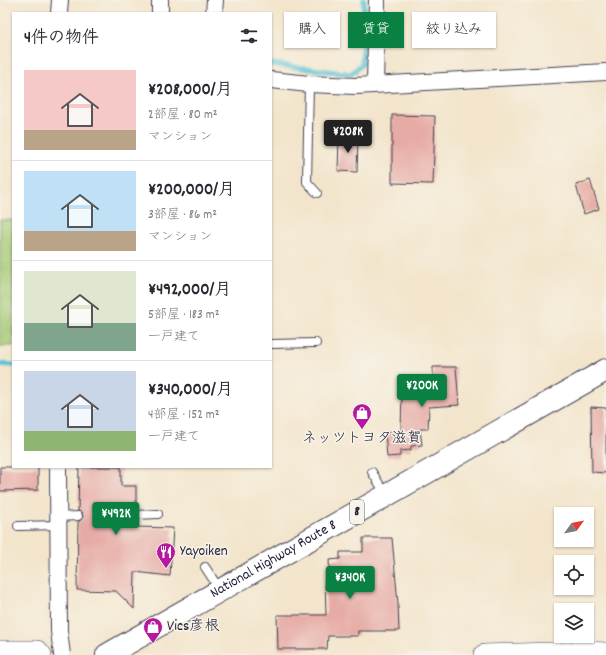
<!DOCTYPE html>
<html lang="ja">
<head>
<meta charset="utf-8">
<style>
  :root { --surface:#fff; --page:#f2f2f3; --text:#2b2b33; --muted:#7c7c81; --line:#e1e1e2; --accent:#0b8043 }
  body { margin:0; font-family:Dekko,"Klee One",sans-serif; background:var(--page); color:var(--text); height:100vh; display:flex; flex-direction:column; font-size:15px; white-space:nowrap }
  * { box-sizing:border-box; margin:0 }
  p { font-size:13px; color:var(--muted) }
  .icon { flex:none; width:22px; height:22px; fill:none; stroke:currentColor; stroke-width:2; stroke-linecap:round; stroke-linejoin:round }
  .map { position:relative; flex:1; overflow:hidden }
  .sheet { position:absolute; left:12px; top:12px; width:260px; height:456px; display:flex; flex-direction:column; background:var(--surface); border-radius:0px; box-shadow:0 1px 3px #0004 }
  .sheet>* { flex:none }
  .hud { position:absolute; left:284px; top:12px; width:262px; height:36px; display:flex; gap:8px }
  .needle { width:26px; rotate:57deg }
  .buttons { position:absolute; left:554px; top:507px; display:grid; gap:8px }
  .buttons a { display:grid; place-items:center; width:40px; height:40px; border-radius:0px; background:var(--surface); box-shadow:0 1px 3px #0004; font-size:20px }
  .price { position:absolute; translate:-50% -34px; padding:0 9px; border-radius:4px; background:var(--accent); color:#fff; font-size:13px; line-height:26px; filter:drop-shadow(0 1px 2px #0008) }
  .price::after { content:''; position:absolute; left:50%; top:24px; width:12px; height:9px; margin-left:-6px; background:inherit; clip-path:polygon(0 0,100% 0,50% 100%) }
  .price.on { background:#222; color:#fff }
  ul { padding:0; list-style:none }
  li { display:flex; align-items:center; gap:12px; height:100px; padding:0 12px }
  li+li { border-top:1px solid var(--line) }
  li span { display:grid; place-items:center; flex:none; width:112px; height:80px; border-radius:0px; color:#555 }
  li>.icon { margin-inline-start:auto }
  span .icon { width:48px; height:48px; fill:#fffc; stroke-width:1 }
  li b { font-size:17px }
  h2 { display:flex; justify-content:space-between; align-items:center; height:48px; padding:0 12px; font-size:17px }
  .pill { padding:0 14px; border-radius:0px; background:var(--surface); box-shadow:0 1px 3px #0004; font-size:14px; line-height:36px }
  .pill.on { background:var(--accent); color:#fff }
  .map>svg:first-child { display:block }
  .green { fill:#a2c771; stroke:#627456 }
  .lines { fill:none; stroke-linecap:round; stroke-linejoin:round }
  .stream { stroke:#59c3d4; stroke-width:5.5 }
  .building { fill:#e6aba5 }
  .service-casing { stroke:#413f51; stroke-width:10 }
  .minor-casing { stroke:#413f51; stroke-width:18 }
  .tertiary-casing { stroke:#413f51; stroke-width:22 }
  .trunk-casing { stroke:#413f51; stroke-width:24 }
  .service { stroke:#fff; stroke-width:8 }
  .minor { stroke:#fff; stroke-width:16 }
  .tertiary { stroke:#fff; stroke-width:21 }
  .trunk { stroke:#fff; stroke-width:22 }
  .labels { text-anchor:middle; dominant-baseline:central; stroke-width:3; stroke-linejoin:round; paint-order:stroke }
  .shield { fill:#f7f3e8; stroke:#62616f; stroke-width:1 }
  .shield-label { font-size:14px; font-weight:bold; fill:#22223b }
  .poi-label { font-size:15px; fill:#22223b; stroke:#f7f3e8; text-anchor:start }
  .street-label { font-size:15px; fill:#22223b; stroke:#f7f3e8 }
</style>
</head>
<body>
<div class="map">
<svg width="606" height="655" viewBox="0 0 606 655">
  <rect width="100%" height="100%" fill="#f7f3e8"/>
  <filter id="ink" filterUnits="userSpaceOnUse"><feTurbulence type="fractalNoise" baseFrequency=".025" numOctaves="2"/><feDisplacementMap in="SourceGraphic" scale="8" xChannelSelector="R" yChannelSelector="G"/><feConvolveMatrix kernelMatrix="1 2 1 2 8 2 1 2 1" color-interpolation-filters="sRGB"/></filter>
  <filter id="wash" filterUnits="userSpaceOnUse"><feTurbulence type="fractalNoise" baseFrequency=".012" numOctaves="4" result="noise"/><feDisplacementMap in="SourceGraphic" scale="16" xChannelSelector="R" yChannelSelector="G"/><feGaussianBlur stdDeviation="0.9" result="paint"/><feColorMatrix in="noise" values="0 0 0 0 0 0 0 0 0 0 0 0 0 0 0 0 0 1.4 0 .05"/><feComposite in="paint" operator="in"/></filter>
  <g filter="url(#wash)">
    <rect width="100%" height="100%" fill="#f3e5cc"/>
    <rect class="green" x="0" y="220" width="13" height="126"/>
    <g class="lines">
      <g class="stream">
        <polyline points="271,64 351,74 362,64 364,0"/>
        <polyline points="0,364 13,365"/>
      </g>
    </g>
    <g id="blocks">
      <g class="building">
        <polygon points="392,115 435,116 433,184 392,183"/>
        <polygon points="339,136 358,137 357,172 338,171"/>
        <polygon points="590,180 599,209 584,214 576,185"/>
        <polygon points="433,367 456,367 459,405 429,407 428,429 420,429 422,445 411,446 411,450 400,451 400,456 387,457 385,433 401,431 402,391 407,391 406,379 433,380"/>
        <polygon points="591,407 606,408 606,473 592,472"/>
        <polygon points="0,467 38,467 38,490 0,491"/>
        <polygon points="79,467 121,467 121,486 136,486 136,510 133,511 131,515 132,518 136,520 135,527 173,528 170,576 135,572 134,609 116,591 77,590 78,522 81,520 83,516 82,513 78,511"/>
        <polygon points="363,538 392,538 398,604 399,631 358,631 358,636 328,636 327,649 278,649 277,615 326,615 325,580 330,580 329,560 340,559 340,552 363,552"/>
      </g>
    </g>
  </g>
  <g filter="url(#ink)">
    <use href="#blocks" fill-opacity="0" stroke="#413f51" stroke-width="1"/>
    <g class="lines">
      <g class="service-casing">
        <g id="service">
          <polyline points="309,84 307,182 317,193"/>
          <polyline points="271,344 316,343"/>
          <polyline points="372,472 386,495"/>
          <polyline points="136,515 158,514"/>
          <polyline points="58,517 78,516"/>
          <polyline points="18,526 58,525"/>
          <polyline points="205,567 220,590"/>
        </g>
      </g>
      <g class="minor-casing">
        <g id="minor">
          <polyline points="59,13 60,0"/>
          <polyline points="160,13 160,0"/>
          <polyline points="214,13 215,0"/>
          <polyline points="271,80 309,84 355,86 606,72"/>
          <polyline points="375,84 377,0"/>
          <polyline points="58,467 59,631 62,655"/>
        </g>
      </g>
      <g class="tertiary-casing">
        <g id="tertiary">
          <polyline points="0,651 37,651 41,655"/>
          <polyline points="484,655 585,652 606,653"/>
        </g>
      </g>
      <g class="trunk-casing">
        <g id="trunk">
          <path id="s1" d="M107,655l499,-285"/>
        </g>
      </g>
      <use href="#service" class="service"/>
      <use href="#minor" class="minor"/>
      <use href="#tertiary" class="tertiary"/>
      <use href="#trunk" class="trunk"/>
    </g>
  </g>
  <defs>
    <g id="shop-pin" transform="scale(1)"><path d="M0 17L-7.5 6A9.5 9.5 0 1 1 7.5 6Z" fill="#b5179e" stroke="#f7f3e8"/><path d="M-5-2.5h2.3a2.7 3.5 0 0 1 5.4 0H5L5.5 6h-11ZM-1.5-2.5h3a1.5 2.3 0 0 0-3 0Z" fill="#fff"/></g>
    <g id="restaurant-pin" transform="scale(1)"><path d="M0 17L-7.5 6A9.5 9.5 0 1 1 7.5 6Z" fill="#b5179e" stroke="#f7f3e8"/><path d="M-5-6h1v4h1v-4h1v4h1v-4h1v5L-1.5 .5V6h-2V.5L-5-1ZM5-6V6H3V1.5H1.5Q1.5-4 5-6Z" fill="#fff"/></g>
  </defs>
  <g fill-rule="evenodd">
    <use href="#shop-pin" x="362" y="413"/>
    <use href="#restaurant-pin" x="166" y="552"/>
    <use href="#shop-pin" x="153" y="627"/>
  </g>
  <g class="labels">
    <rect class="shield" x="350" y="500" width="14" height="24" rx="3"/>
    <g class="shield-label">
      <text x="357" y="512">8</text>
    </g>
    <g class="poi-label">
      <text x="362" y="439" text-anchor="middle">ネッツトヨタ滋賀</text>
      <text x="180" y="552">Yayoiken</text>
      <text x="167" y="627">Vics彦根</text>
    </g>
    <g class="street-label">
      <text stroke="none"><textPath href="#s1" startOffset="192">National Highway Route 8</textPath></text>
    </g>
  </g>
</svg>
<div class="buttons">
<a><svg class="needle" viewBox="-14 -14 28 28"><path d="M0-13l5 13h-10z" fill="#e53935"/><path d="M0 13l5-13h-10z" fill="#7c7c81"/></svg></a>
<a><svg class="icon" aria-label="locate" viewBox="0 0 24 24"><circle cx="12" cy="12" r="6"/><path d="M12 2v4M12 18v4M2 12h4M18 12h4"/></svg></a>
<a><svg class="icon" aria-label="layers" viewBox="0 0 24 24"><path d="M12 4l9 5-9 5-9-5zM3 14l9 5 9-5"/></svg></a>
</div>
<b class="price on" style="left:348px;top:154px">¥208K</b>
<b class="price" style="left:422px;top:408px">¥200K</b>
<b class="price" style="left:116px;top:536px">¥492K</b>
<b class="price" style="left:350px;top:600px">¥340K</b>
<div class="hud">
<a class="pill">購入</a>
<a class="pill on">賃貸</a>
<a class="pill">絞り込み</a>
</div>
<section class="sheet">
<h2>4件の物件<svg class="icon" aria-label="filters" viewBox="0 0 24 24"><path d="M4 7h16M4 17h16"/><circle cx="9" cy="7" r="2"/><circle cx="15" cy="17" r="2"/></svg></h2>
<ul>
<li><span style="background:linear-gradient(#f6c9c9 75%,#b9a48a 0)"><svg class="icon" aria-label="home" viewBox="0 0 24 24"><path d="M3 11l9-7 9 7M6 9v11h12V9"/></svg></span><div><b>¥208,000/月</b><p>2部屋 · 80 m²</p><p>マンション</p></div></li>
<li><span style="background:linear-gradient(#bfe0f5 75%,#b9a48a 0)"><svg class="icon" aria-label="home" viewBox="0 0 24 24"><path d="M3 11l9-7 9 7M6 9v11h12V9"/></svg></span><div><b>¥200,000/月</b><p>3部屋 · 86 m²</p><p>マンション</p></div></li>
<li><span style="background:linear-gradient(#dfe7d0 65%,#7fa58c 0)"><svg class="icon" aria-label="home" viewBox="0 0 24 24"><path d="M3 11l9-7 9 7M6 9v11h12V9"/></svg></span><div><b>¥492,000/月</b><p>5部屋 · 183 m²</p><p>一戸建て</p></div></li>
<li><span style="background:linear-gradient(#c9d6e8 75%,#8fb573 0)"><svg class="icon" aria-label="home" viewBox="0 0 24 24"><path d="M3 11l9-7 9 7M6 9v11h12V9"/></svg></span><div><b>¥340,000/月</b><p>4部屋 · 152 m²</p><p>一戸建て</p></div></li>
</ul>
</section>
</div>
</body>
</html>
